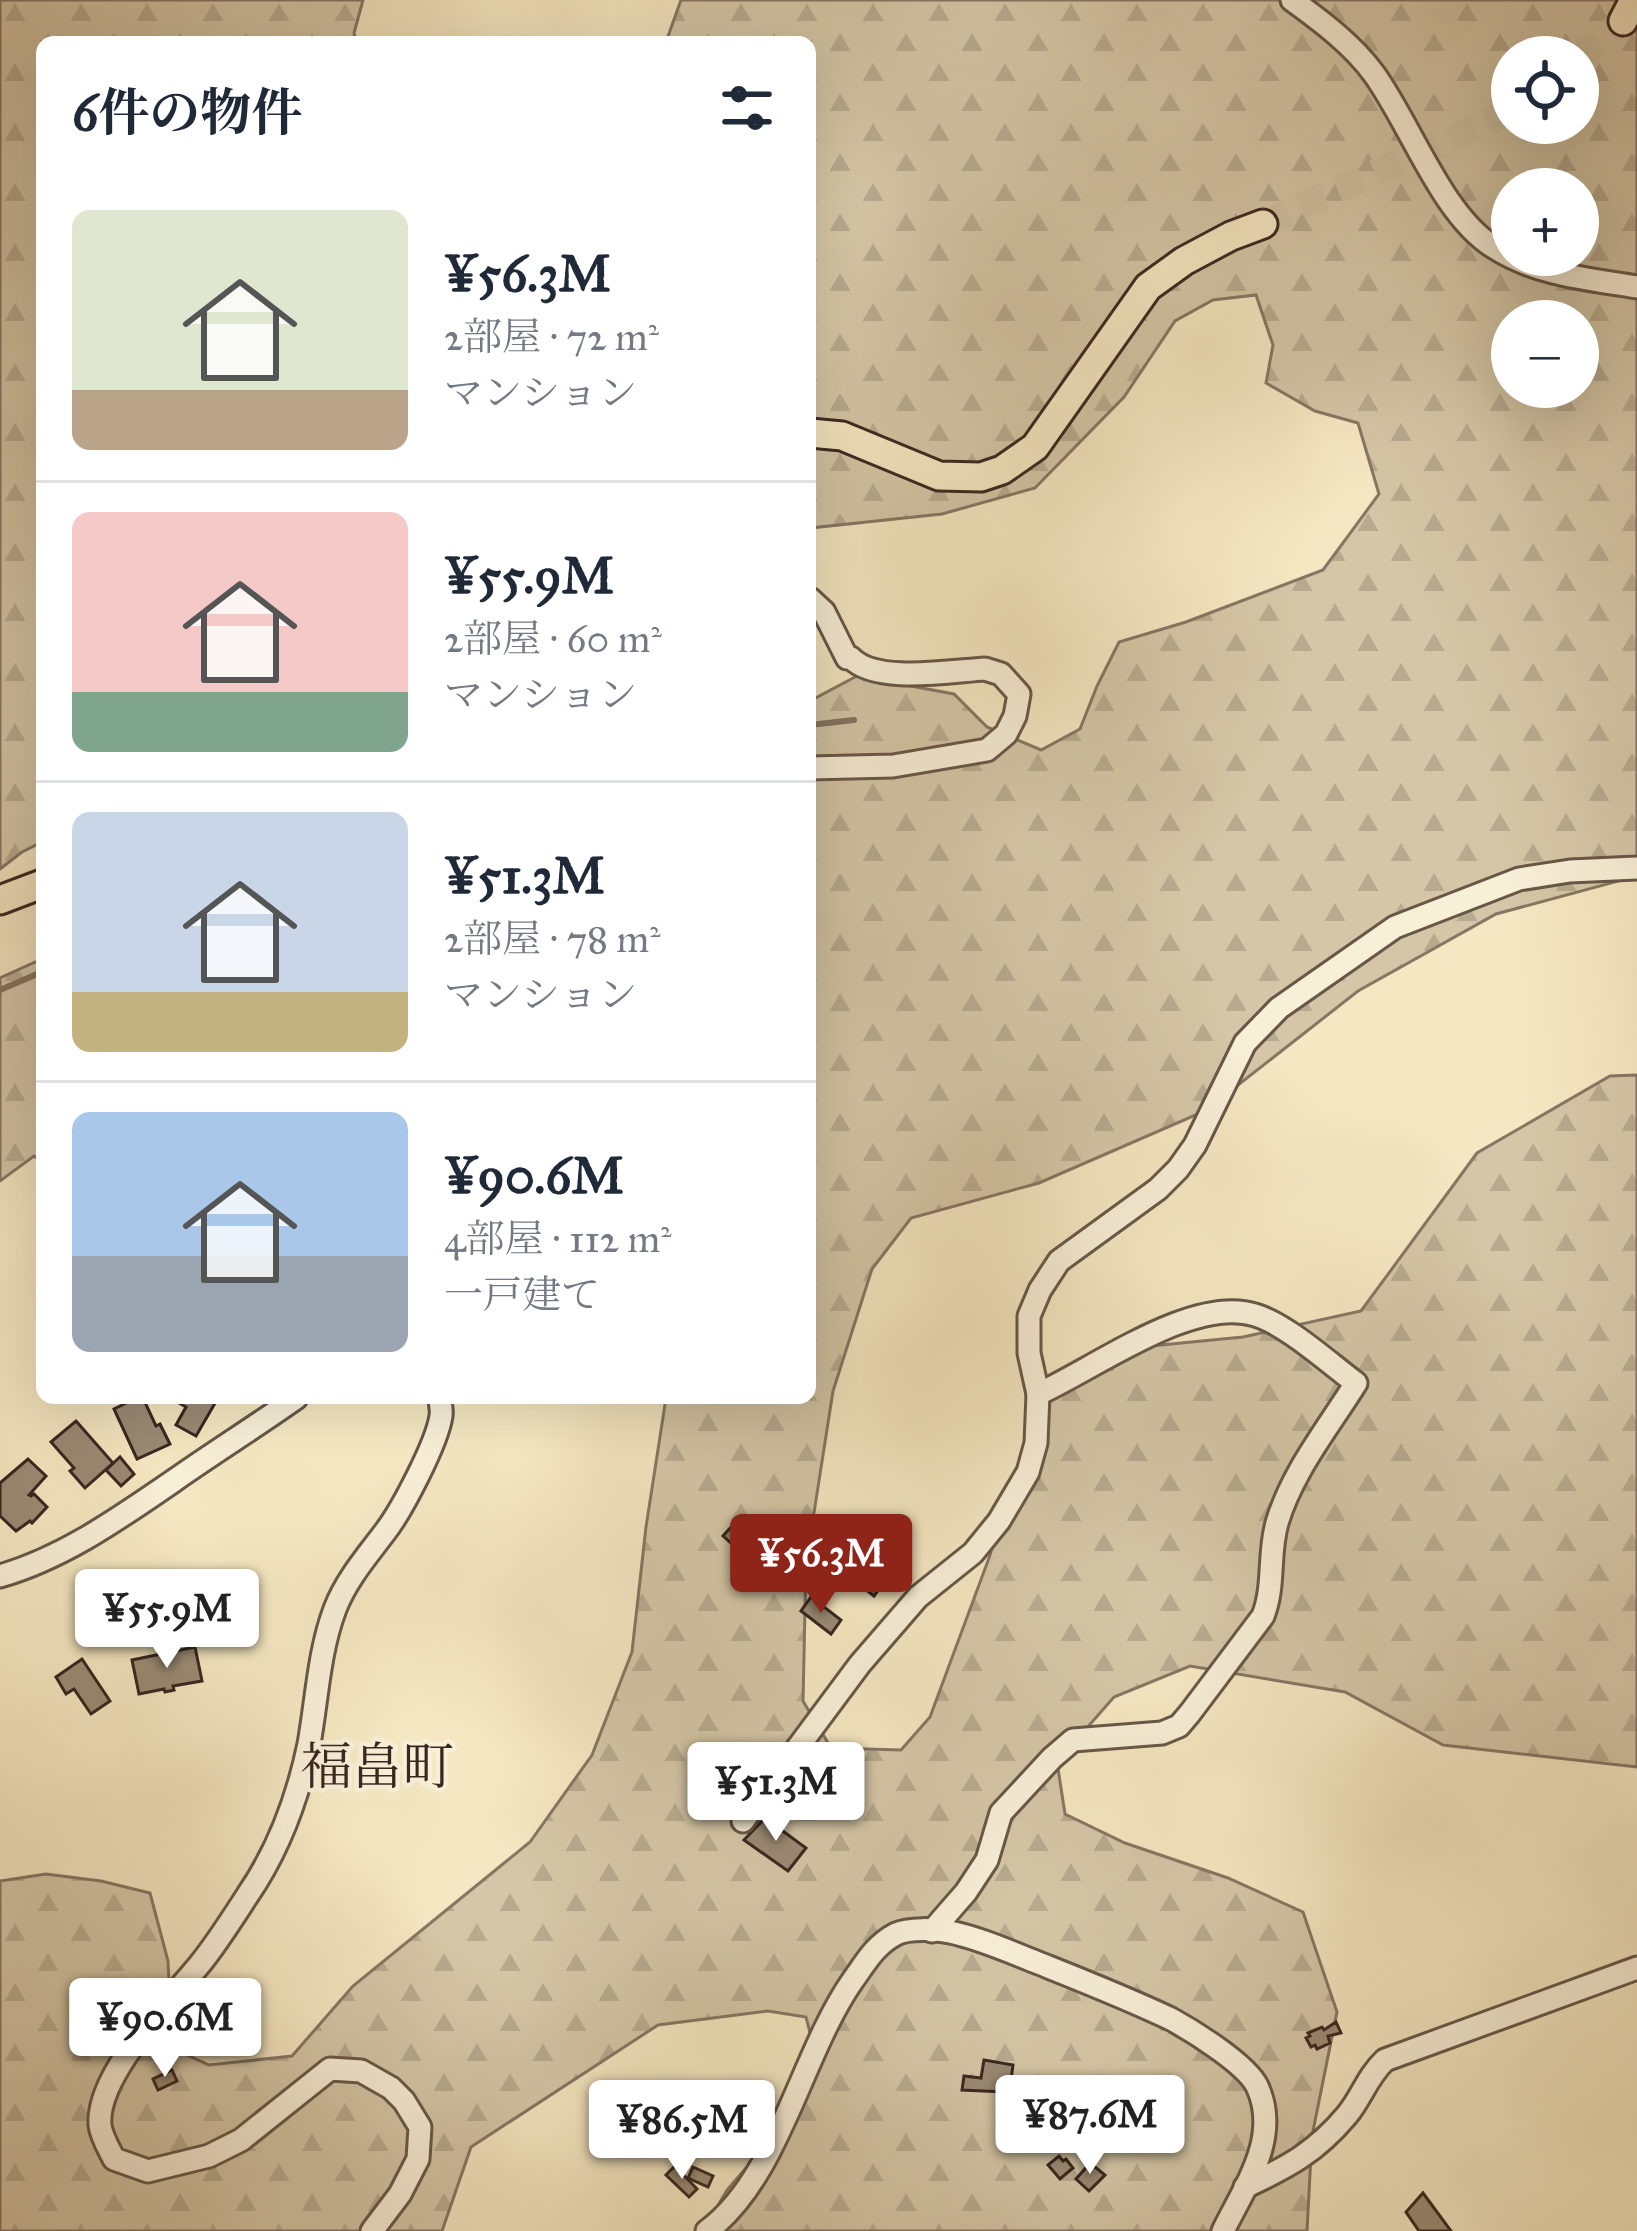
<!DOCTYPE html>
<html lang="ja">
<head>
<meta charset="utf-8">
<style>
  :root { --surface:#fff; --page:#f6f6f7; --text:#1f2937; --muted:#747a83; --line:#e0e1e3; --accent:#8f2418 }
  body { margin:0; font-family:"IM FELL Great Primer","Noto Serif JP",serif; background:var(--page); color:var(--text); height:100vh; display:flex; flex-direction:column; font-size:45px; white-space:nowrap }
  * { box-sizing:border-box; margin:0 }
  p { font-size:39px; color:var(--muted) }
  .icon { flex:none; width:66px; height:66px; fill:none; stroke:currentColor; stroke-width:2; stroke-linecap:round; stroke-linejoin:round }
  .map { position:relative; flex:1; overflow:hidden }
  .drawer { position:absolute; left:36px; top:36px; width:780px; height:1368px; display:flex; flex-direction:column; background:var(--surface); border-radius:18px; box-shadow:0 12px 48px #0002 }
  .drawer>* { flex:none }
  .fabs { position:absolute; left:1491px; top:36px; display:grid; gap:24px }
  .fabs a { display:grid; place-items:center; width:108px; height:108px; border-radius:50%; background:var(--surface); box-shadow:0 12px 48px #0002; font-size:60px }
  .price { position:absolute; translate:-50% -102px; padding:0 27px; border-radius:12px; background:#fff; color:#222; font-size:39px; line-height:78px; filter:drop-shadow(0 3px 6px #0008) }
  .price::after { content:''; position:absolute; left:50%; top:72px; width:36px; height:27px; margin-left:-18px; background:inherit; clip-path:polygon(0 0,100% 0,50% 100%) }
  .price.current { background:var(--accent); color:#fff }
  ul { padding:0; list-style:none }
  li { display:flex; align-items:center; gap:36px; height:300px; padding:0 36px }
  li+li { border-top:3px solid var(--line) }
  li span { display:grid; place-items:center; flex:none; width:336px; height:240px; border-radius:18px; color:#555 }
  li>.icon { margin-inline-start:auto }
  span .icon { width:144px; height:144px; fill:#fffc; stroke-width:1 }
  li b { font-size:51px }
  h2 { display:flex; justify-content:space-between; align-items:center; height:144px; padding:0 36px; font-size:51px }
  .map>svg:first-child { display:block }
  .forest { fill:url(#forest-firs); stroke:#867663; stroke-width:3; fill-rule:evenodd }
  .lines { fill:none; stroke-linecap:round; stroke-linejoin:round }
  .stream { stroke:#837360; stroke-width:6 }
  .building { fill:#9a8b74; stroke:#392720; stroke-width:3 }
  .major-tunnel { stroke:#cfc1a1; stroke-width:27; stroke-dasharray:27 14; stroke-linecap:butt }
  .minor-casing { stroke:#685748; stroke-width:27 }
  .major-casing { stroke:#392720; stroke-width:33 }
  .minor { stroke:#f8efd7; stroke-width:21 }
  .major { stroke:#f4e7c1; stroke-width:27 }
  .labels { text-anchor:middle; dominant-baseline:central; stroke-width:9; stroke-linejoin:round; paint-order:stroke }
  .quarter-label { font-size:51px; fill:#392720; stroke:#f8efd7 }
</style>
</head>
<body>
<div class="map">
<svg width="1637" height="2231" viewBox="0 0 1637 2231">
  <defs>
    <pattern id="forest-firs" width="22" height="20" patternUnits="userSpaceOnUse" patternTransform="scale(3)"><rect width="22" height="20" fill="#d4c6a6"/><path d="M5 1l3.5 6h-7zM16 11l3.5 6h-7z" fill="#b7aa8f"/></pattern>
  </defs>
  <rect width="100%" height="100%" fill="#f4e7c1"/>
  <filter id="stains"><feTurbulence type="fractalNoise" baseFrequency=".00167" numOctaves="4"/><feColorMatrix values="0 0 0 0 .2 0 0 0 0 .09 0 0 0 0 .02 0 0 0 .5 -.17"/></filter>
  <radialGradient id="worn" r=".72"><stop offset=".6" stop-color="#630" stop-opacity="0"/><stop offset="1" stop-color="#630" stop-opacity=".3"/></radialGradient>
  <g class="forest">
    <polygon points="0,0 363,0 354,33 356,42 42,42 42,842 22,852 0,869"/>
    <path d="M681,0h956v876l-141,38 -138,77 -153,120 -166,72 -128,35 -39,51 -39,122 -27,173 -3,137 28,47 70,2 29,-33 59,-159 50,-159 81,-50 123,-12 118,-26 116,-158 133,-77 27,-1v692l-194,-22 -98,-53 -155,-26 -76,31 -57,65 8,52 60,29 103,35 75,34 34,100 -25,124 -5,95h-604l24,-41 55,-64 34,-70 -10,-39 -38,-6 -110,14 -187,122 -29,84h-442v-350l46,-7 55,7 49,12 18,68 4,87 37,17 83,-9 61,-70 177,-144 62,-87 40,-103 14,-125 20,-129h144v-697l47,-25 97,18 33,33 54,23 39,-21 17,-43 22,-44 67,-20 137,-52 56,-76 -21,-71 -43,-12 -49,-28 7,-38 -17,-50 -43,5 -38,21 -51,76 -89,91 -93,26 -132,14v-486h-144zM1512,57h66v66h-66zM1512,189h66v66h-66zM1512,321h66v66h-66z"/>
    <polygon points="42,959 42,1162 34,1156 0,1181 0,978"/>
  </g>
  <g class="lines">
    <g class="stream">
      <polyline points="810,725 854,720"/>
      <polyline points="0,990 42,972"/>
    </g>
  </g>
  <g class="building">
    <polygon points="137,1398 143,1398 156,1426 160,1424 170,1444 137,1459 114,1409"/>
    <polygon points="170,1398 218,1398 196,1436 176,1425 186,1407"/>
    <polygon points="76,1421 113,1463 85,1488 70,1471 74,1468 51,1442"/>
    <polygon points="120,1457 134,1474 121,1486 106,1470"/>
    <polygon points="28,1459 46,1476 29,1495 31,1496 34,1494 47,1507 32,1523 30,1521 16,1531 0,1516 0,1483"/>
    <polygon points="731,1527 750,1544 742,1553 723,1536"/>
    <polygon points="867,1567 885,1581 874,1596 856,1582"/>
    <polygon points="811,1597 841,1620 831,1634 801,1611"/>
    <polygon points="195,1647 202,1681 173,1686 174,1690 165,1692 164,1689 139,1694 132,1660"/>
    <polygon points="82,1659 110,1701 91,1714 74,1689 66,1694 56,1677"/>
    <polygon points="765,1818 806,1848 788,1871 744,1840"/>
    <polygon points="1336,2022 1341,2033 1328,2036 1330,2043 1317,2049 1315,2045 1311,2047 1306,2038 1310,2036 1308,2033 1322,2027 1324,2030"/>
    <polygon points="984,2060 1013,2065 1011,2080 1007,2080 1005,2092 962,2090 964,2076 981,2078"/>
    <polygon points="172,2070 177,2081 158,2090 153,2079"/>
    <polygon points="1095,2093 1119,2121 1079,2151 1056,2129"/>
    <polygon points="1059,2156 1063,2161 1066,2159 1073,2168 1060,2179 1048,2165"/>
    <polygon points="1090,2163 1105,2175 1089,2191 1076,2179"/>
    <polygon points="675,2166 697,2189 689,2197 666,2175"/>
    <polygon points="693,2167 713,2176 708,2187 688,2178"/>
    <polygon points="1423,2193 1451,2231 1419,2231 1406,2212"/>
  </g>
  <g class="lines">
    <g class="major-tunnel">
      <polyline points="1578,59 1623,21"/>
      <polyline points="1263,224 1512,111"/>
    </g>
    <g class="minor-casing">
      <g id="minor">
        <path d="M1292,0c29,21 61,45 82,74 37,51 68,142 121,174 42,27 94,31 142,39"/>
        <path d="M810,599l14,13 23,46h4c25,26 99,13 134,11l16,5 18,20 -4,22 -9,18 -19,16 -94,16 -83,2"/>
        <path d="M0,1576c63,-18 118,-57 172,-94 41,-29 83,-55 124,-84"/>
        <polyline points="743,1821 860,1664 918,1597 973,1553 999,1521 1028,1472 1036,1443 1038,1394 1029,1353 1029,1316 1040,1290 1059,1261 1158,1189 1178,1169 1195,1145 1245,1043 1279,1008 1395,927 1519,879 1570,871 1637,868"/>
        <path d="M932,1931l34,-39 21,-32 14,-47 51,-55 21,-18 89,-7 17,-7 11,-13 73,-97c12,-30 5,-62 14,-93 15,-51 51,-95 79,-140 -27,-20 -70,-59 -101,-68 -62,-20 -161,54 -217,79"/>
        <path d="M1245,2187c43,-20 71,-35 102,-72 15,-18 20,-38 38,-55l252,-92"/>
        <path d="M372,2231l28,-37 18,-35 2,-32 -16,-26 -13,-13 -30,-17 -31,-2 -89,71 -32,16 -61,15 -34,-12c-5,-10 -13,-23 -14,-34 -4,-50 70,-124 100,-161 17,-21 32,-45 47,-68 31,-45 51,-99 62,-152 8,-45 10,-93 26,-135 11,-29 32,-53 50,-77 17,-22 52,-89 56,-116 1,-6 -1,-12 -1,-18"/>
        <path d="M707,2231c72,-53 94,-177 146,-251 13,-18 22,-35 43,-46 13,-6 39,-5 54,-2 29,6 58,19 86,30 45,18 91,36 135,57 22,12 75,45 86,67 24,51 -12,100 -34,145"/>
      </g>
    </g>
    <g class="major-casing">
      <g id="major">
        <polyline points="1623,21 1634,0"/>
        <polyline points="810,433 842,436 939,476 981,477 1002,470 1035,447 1148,287 1184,261 1231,236 1263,224"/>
        <polyline points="0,900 42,884"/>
      </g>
    </g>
    <use href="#minor" class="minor"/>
    <use href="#major" class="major"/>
  </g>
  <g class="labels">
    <g class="quarter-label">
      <text x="377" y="1767">福畠町</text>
    </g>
  </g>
  <rect width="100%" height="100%" filter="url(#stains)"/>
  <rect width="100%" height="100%" fill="url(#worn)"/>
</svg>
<div class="fabs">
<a><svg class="icon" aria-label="locate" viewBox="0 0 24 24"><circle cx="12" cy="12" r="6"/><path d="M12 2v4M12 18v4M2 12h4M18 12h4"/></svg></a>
<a>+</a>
<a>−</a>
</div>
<b class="price current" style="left:821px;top:1616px">¥56.3M</b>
<b class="price" style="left:167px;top:1671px">¥55.9M</b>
<b class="price" style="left:776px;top:1844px">¥51.3M</b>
<b class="price" style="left:165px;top:2080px">¥90.6M</b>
<b class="price" style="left:1090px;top:2177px">¥87.6M</b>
<b class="price" style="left:682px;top:2182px">¥86.5M</b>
<section class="drawer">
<h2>6件の物件<svg class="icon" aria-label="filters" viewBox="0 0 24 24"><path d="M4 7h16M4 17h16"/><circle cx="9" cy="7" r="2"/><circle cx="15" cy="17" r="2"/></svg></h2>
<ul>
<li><span style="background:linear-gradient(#dfe7d0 75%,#b9a48a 0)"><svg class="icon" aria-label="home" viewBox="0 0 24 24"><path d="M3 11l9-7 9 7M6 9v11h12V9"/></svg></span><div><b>¥56.3M</b><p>2部屋 · 72 m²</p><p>マンション</p></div></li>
<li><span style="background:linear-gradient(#f6c9c9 75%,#7fa58c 0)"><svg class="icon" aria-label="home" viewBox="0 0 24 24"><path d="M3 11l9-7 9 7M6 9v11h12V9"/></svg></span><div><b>¥55.9M</b><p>2部屋 · 60 m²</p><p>マンション</p></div></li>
<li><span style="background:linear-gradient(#c9d6e8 75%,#c2b280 0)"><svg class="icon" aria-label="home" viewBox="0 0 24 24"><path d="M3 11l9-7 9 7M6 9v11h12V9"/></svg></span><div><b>¥51.3M</b><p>2部屋 · 78 m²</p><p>マンション</p></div></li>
<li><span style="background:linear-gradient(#a9c7e8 60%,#9aa5b1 0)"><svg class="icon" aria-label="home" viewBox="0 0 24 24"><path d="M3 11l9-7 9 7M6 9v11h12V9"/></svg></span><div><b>¥90.6M</b><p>4部屋 · 112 m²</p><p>一戸建て</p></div></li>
</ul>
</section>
</div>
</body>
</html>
